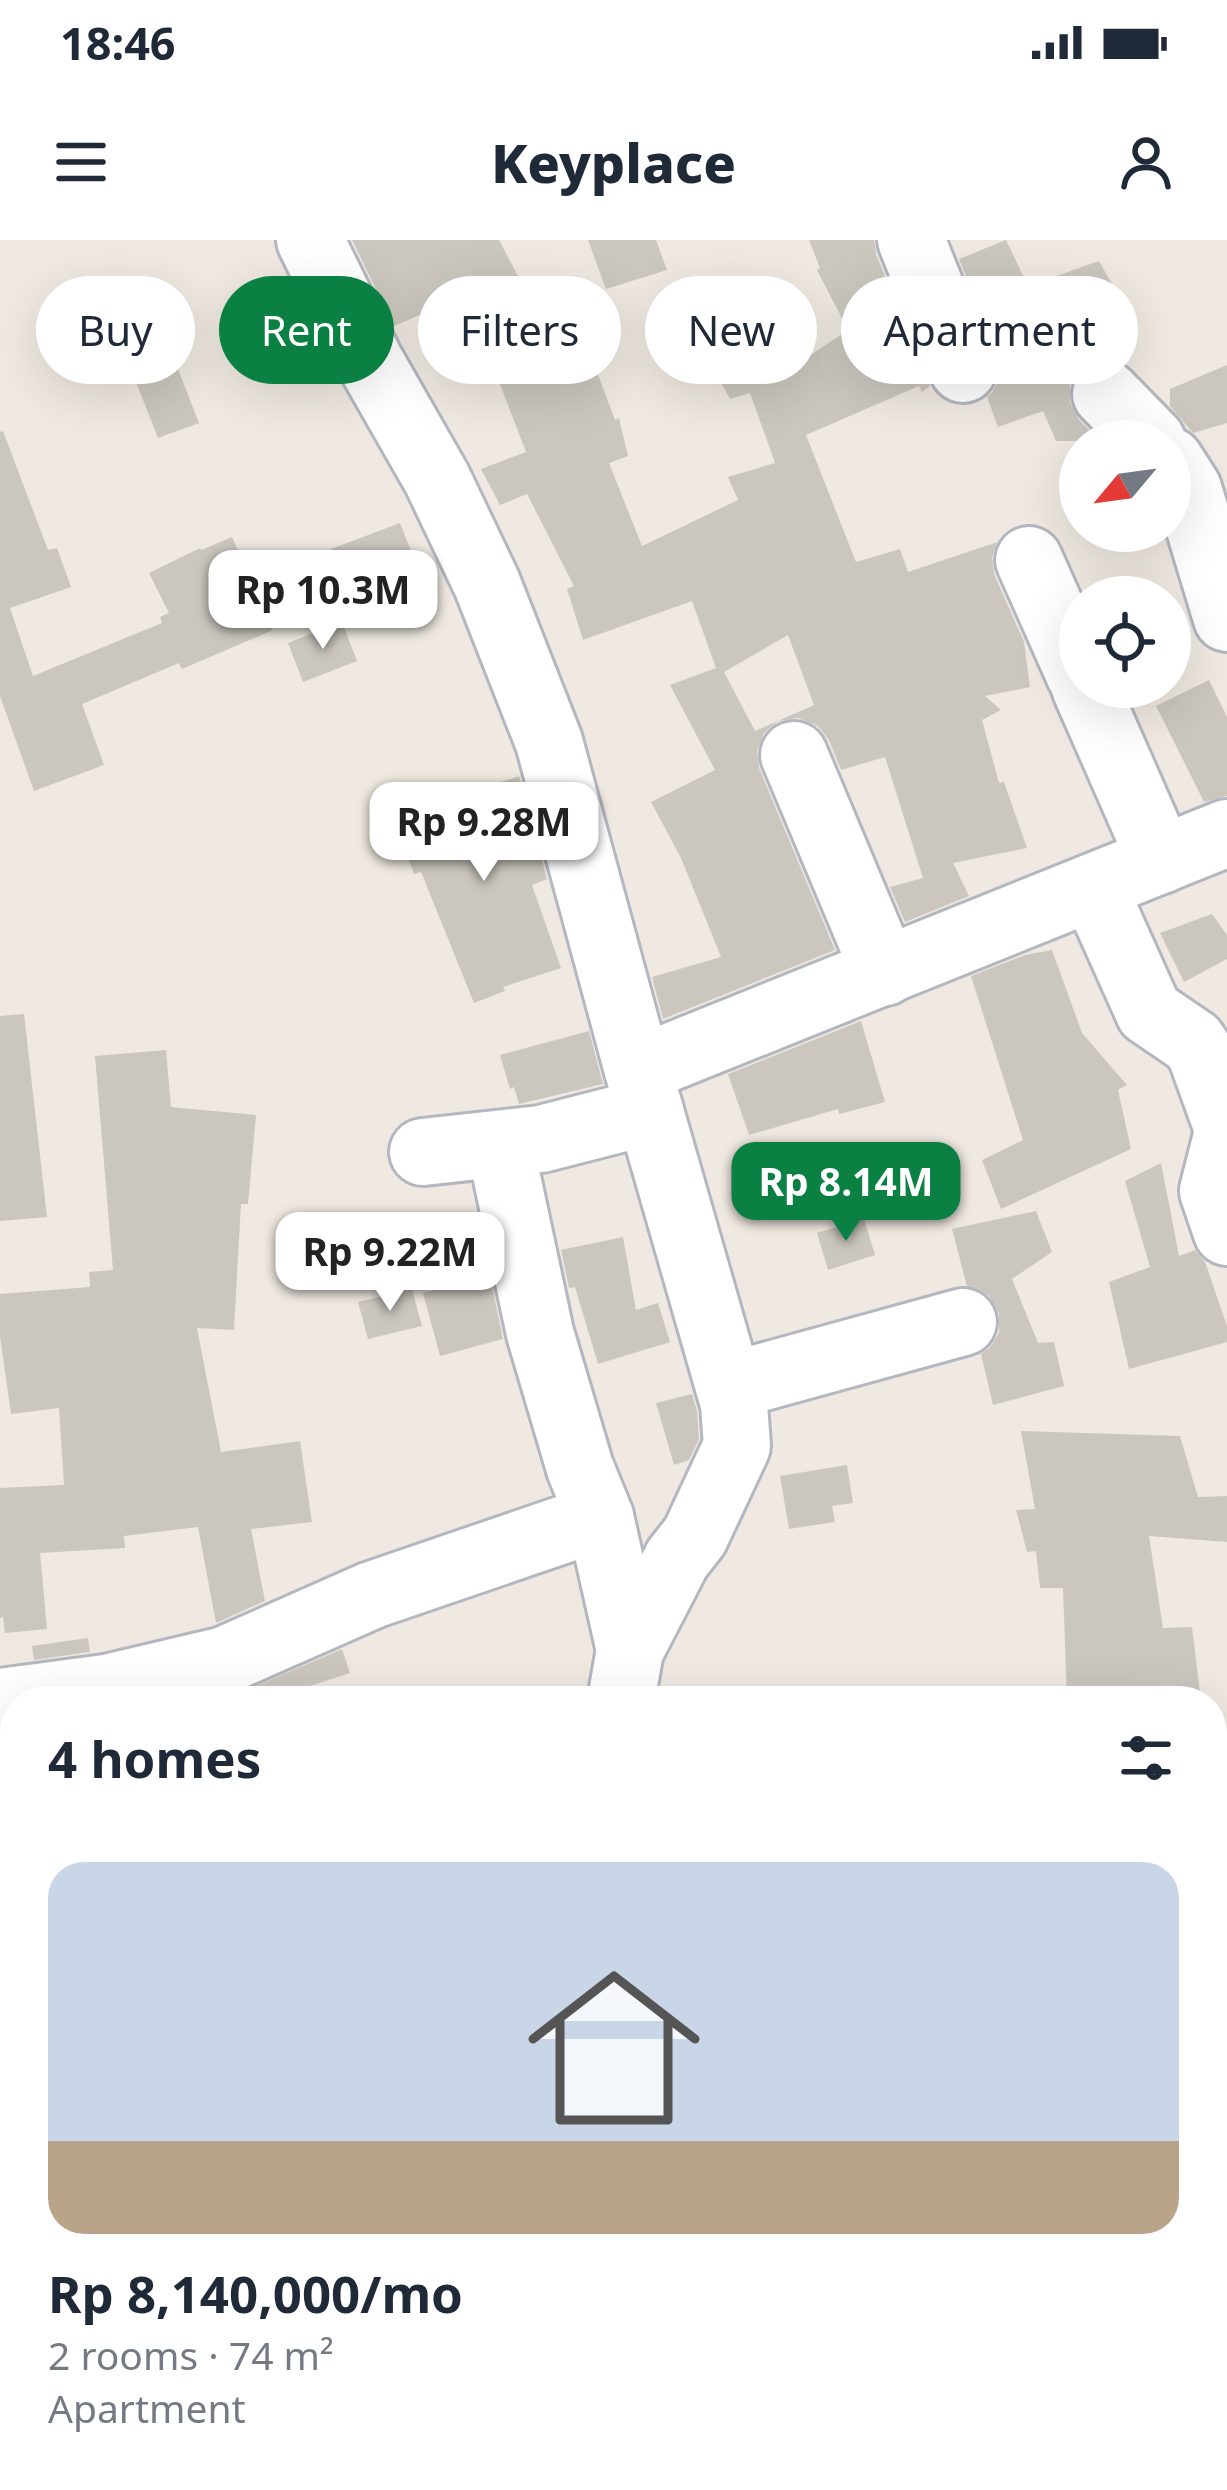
<!DOCTYPE html>
<html lang="en">
<head>
<meta charset="utf-8">
<style>
  :root { --surface:#fff; --page:#f6f6f7; --text:#1f2937; --muted:#747a83; --accent:#0b8043 }
  body { margin:0; font-family:"Noto Sans",sans-serif; background:var(--page); color:var(--text); height:100vh; display:flex; flex-direction:column; font-size:45px; white-space:nowrap }
  * { box-sizing:border-box; margin:0 }
  p { font-size:39px; color:var(--muted) }
  .icon { flex:none; width:66px; height:66px; fill:none; stroke:currentColor; stroke-width:2; stroke-linecap:round; stroke-linejoin:round }
  .map { position:relative; flex:1; overflow:hidden }
  .drawer { position:absolute; left:0px; top:1446px; width:1227px; height:804px; display:flex; flex-direction:column; background:var(--surface); border-radius:48px 48px 0 0; box-shadow:0 12px 48px #0002 }
  .drawer>* { flex:none }
  .hud { position:absolute; left:36px; top:36px; width:1155px; height:108px; display:flex; gap:24px }
  .needle { width:78px; rotate:241deg }
  .tools { position:absolute; left:1059px; top:180px; display:grid; gap:24px }
  .tools a { display:grid; place-items:center; width:132px; height:132px; border-radius:50%; background:var(--surface); box-shadow:0 12px 48px #0002; font-size:60px }
  .price { position:absolute; translate:-50% -102px; padding:0 27px; border-radius:24px; background:#fff; color:#222; font-size:39px; line-height:78px; filter:drop-shadow(0 3px 6px #0008) }
  .price::after { content:''; position:absolute; left:50%; top:72px; width:36px; height:27px; margin-left:-18px; background:inherit; clip-path:polygon(0 0,100% 0,50% 100%) }
  .price.on { background:var(--accent); color:#fff }
  ul { padding:0; list-style:none }
  li { display:grid; align-content:center; gap:24px; height:636px; padding:0 48px }
  li span { display:grid; place-items:center; height:372px; border-radius:36px; color:#555 }
  li>.icon { margin-inline-start:auto }
  span .icon { width:216px; height:216px; fill:#fffc; stroke-width:1 }
  li b { font-size:51px }
  h2 { display:flex; justify-content:space-between; align-items:center; height:144px; padding:0 48px; font-size:51px }
  .tag { padding:0 42px; border-radius:54px; background:var(--surface); box-shadow:0 12px 48px #0002; font-size:42px; line-height:108px }
  .tag.on { background:var(--accent); color:#fff }
  .status { display:flex; justify-content:space-between; align-items:center; height:84px; padding:0 60px; background:var(--surface); direction:ltr }
  .status svg { height:33px; fill:currentColor }
  header { display:flex; justify-content:space-between; align-items:center; height:156px; padding:0 48px; background:var(--surface); font-size:54px; font-weight:800 }
  .map>svg:first-child { display:block }
  .building { fill:#cbc7bf; fill-rule:evenodd }
  .lines { fill:none; stroke-linecap:round; stroke-linejoin:round }
  .minor-casing { stroke:#b4b7c1; stroke-width:72 }
  .minor { stroke:#fff; stroke-width:66 }
</style>
</head>
<body>
<div class="status"><b>18:46</b><svg viewBox="0 0 49 12"><path d="M0 12V9h3v3zM5 12V6h3v6zM10 12V3h3v9zM15 12V0h3v12zM26 1h20v11H26zM47 4h2v5h-2z"/></svg></div>
<header><svg class="icon" aria-label="menu" viewBox="0 0 24 24"><path d="M4 6h16M4 12h16M4 18h16"/></svg>Keyplace<svg class="icon" aria-label="person" viewBox="0 0 24 24"><circle cx="12" cy="8" r="4"/><path d="M4 21q1-7 8-7t8 7"/></svg></header>
<div class="map">
<svg width="1227" height="2250" viewBox="0 0 1227 2250">
  <rect width="100%" height="100%" fill="#efe9e1"/>
  <g class="building">
    <path d="M352,0h147l19,36 39,103 37,-15 21,56 4,-2 9,38 -19,7 33,83 96,-46 -10,-23 47,-14 -25,-70 -20,6 -42,-75 53,-23 26,51 8,-3 7,25 66,-44 -31,-60 3,-2 -11,-28h65l2,14 54,132 -8,6 -3,-6 -113,49 50,127 44,-13 8,23 89,-30 -5,15 2,17 30,68 6,45 -45,9 16,14 -19,10 17,63 5,-1 23,66 -74,15 16,33 -64,26 -15,-35 33,-9 -38,-121 -44,13 -12,-30 -11,-14 -20,-8 -20,3 -14,12 -7,18 2,17 76,182 -172,69 -11,-42 69,-20 -40,-99 -30,-56 64,-32 -45,-85 46,-17 -24,-67 -109,39 -16,-51 7,-3 -47,-92 -27,11 -19,-36 45,-17 -35,-91 -32,16 -32,-65 -33,14zM788,395l26,70 -59,26 -31,-59z"/>
    <polygon points="588,0 656,0 667,30 606,49"/>
    <polygon points="1006,0 1028,46 1099,21 1121,60 1074,84 1087,123 1079,128 1070,143 1070,162 1079,180 1100,201 1056,201 1043,171 998,187 987,157 993,151 1000,135 998,116 959,19"/>
    <polygon points="171,111 199,183 158,198 130,127"/>
    <polygon points="1227,125 1227,183 1193,193 1170,166 1170,149"/>
    <polygon points="3,191 48,310 57,308 71,347 10,368 33,436 162,383 160,377 169,373 149,333 200,308 201,310 232,297 273,390 182,429 179,423 82,464 104,525 34,551 0,456 0,192"/>
    <polygon points="400,283 424,344 355,370 331,309"/>
    <polygon points="342,382 357,421 303,442 288,403"/>
    <polygon points="1209,440 1227,477 1227,556 1204,562 1156,466"/>
    <polygon points="519,536 547,639 532,645 561,728 503,747 505,751 474,763 421,632 414,634 394,578"/>
    <polygon points="1212,674 1227,695 1227,719 1184,742 1160,693"/>
    <polygon points="1052,710 1082,793 1127,845 1118,850 1131,909 1001,969 982,920 1023,900 971,736 1025,715"/>
    <polygon points="24,774 47,977 0,981 0,776"/>
    <polygon points="861,781 885,862 839,874 838,869 749,895 728,834"/>
    <polygon points="589,791 603,844 519,864 514,847 510,849 500,815"/>
    <polygon points="166,810 171,867 256,875 248,964 241,964 234,1090 197,1088 221,1212 300,1201 312,1282 251,1289 265,1361 216,1383 198,1287 124,1296 125,1308 40,1313 47,1389 5,1393 3,1377 0,1378 0,1248 64,1245 59,1168 11,1174 0,1096 0,1054 90,1047 89,1032 113,1030 95,816"/>
    <polygon points="1161,923 1179,1016 1195,1010 1205,1022 1227,1086 1227,1102 1129,1129 1109,1042 1150,1027 1125,941"/>
    <polygon points="1036,971 1052,1012 1012,1039 1038,1103 1054,1102 1064,1146 993,1165 981,1114 990,1107 999,1093 999,1073 988,1055 967,1046 952,989"/>
    <polygon points="864,979 875,1015 828,1030 817,993"/>
    <polygon points="623,997 636,1070 658,1063 670,1102 598,1124 575,1047 569,1048 561,1010"/>
    <polygon points="490,1036 503,1099 440,1116 423,1053"/>
    <polygon points="412,1049 422,1086 368,1099 358,1062"/>
    <polygon points="692,1154 697,1171 699,1199 689,1220 674,1225 656,1163"/>
    <polygon points="1021,1191 1180,1196 1198,1257 1227,1256 1227,1302 1149,1296 1163,1388 1192,1387 1201,1461 1067,1461 1063,1348 1040,1348 1036,1311 1027,1312 1016,1270 1035,1269"/>
    <polygon points="847,1225 853,1263 832,1266 835,1282 789,1289 780,1236"/>
    <polygon points="88,1398 90,1412 34,1420 32,1406"/>
    <polygon points="342,1409 350,1433 265,1461 230,1461 230,1457"/>
  </g>
  <g class="lines">
    <g class="minor-casing">
      <g id="minor">
        <polyline points="310,0 369,120 437,239 487,344 549,502 638,830 734,1164 737,1206 695,1296 677,1319 630,1410 621,1461"/>
        <polyline points="911,0 963,129"/>
        <polyline points="1106,154 1152,201"/>
        <polyline points="1170,221 1188,249 1227,378"/>
        <polyline points="1029,320 1080,435"/>
        <polyline points="1085,447 1161,620"/>
        <polyline points="794,515 885,732"/>
        <polyline points="1093,647 1149,772 1193,802 1201,814 1227,886"/>
        <polyline points="638,830 1227,593"/>
        <polyline points="1227,896 1213,951 1227,992"/>
        <polyline points="500,905 540,1093 580,1228 600,1277 630,1410"/>
        <polyline points="423,912 541,899 650,871"/>
        <polyline points="730,1146 963,1082"/>
        <polyline points="0,1462 106,1448 225,1420 372,1355 600,1277"/>
        <polyline points="0,1532 15,1530"/>
        <polyline points="1212,1732 1215,1717"/>
        <polyline points="1212,1944 1220,1994"/>
        <polyline points="634,2235 635,2250"/>
        <polyline points="768,2250 782,2235"/>
      </g>
    </g>
    <use href="#minor" class="minor"/>
  </g>
</svg>
<div class="tools">
<a><svg class="needle" viewBox="-14 -14 28 28"><path d="M0-13l5 13h-10z" fill="#e53935"/><path d="M0 13l5-13h-10z" fill="#747a83"/></svg></a>
<a><svg class="icon" aria-label="locate" viewBox="0 0 24 24"><circle cx="12" cy="12" r="6"/><path d="M12 2v4M12 18v4M2 12h4M18 12h4"/></svg></a>
</div>
<b class="price" style="left:323px;top:412px">Rp 10.3M</b>
<b class="price" style="left:484px;top:644px">Rp 9.28M</b>
<b class="price on" style="left:846px;top:1004px">Rp 8.14M</b>
<b class="price" style="left:390px;top:1074px">Rp 9.22M</b>
<div class="hud">
<a class="tag">Buy</a>
<a class="tag on">Rent</a>
<a class="tag">Filters</a>
<a class="tag">New</a>
<a class="tag">Apartment</a>
</div>
<section class="drawer">
<h2>4 homes<svg class="icon" aria-label="filters" viewBox="0 0 24 24"><path d="M4 7h16M4 17h16"/><circle cx="9" cy="7" r="2"/><circle cx="15" cy="17" r="2"/></svg></h2>
<ul>
<li><span style="background:linear-gradient(#c9d6e8 75%,#b9a48a 0)"><svg class="icon" aria-label="home" viewBox="0 0 24 24"><path d="M3 11l9-7 9 7M6 9v11h12V9"/></svg></span><div><b>Rp 8,140,000/mo</b><p>2 rooms · 74 m²</p><p>Apartment</p></div></li>
</ul>
</section>
</div>
</body>
</html>
